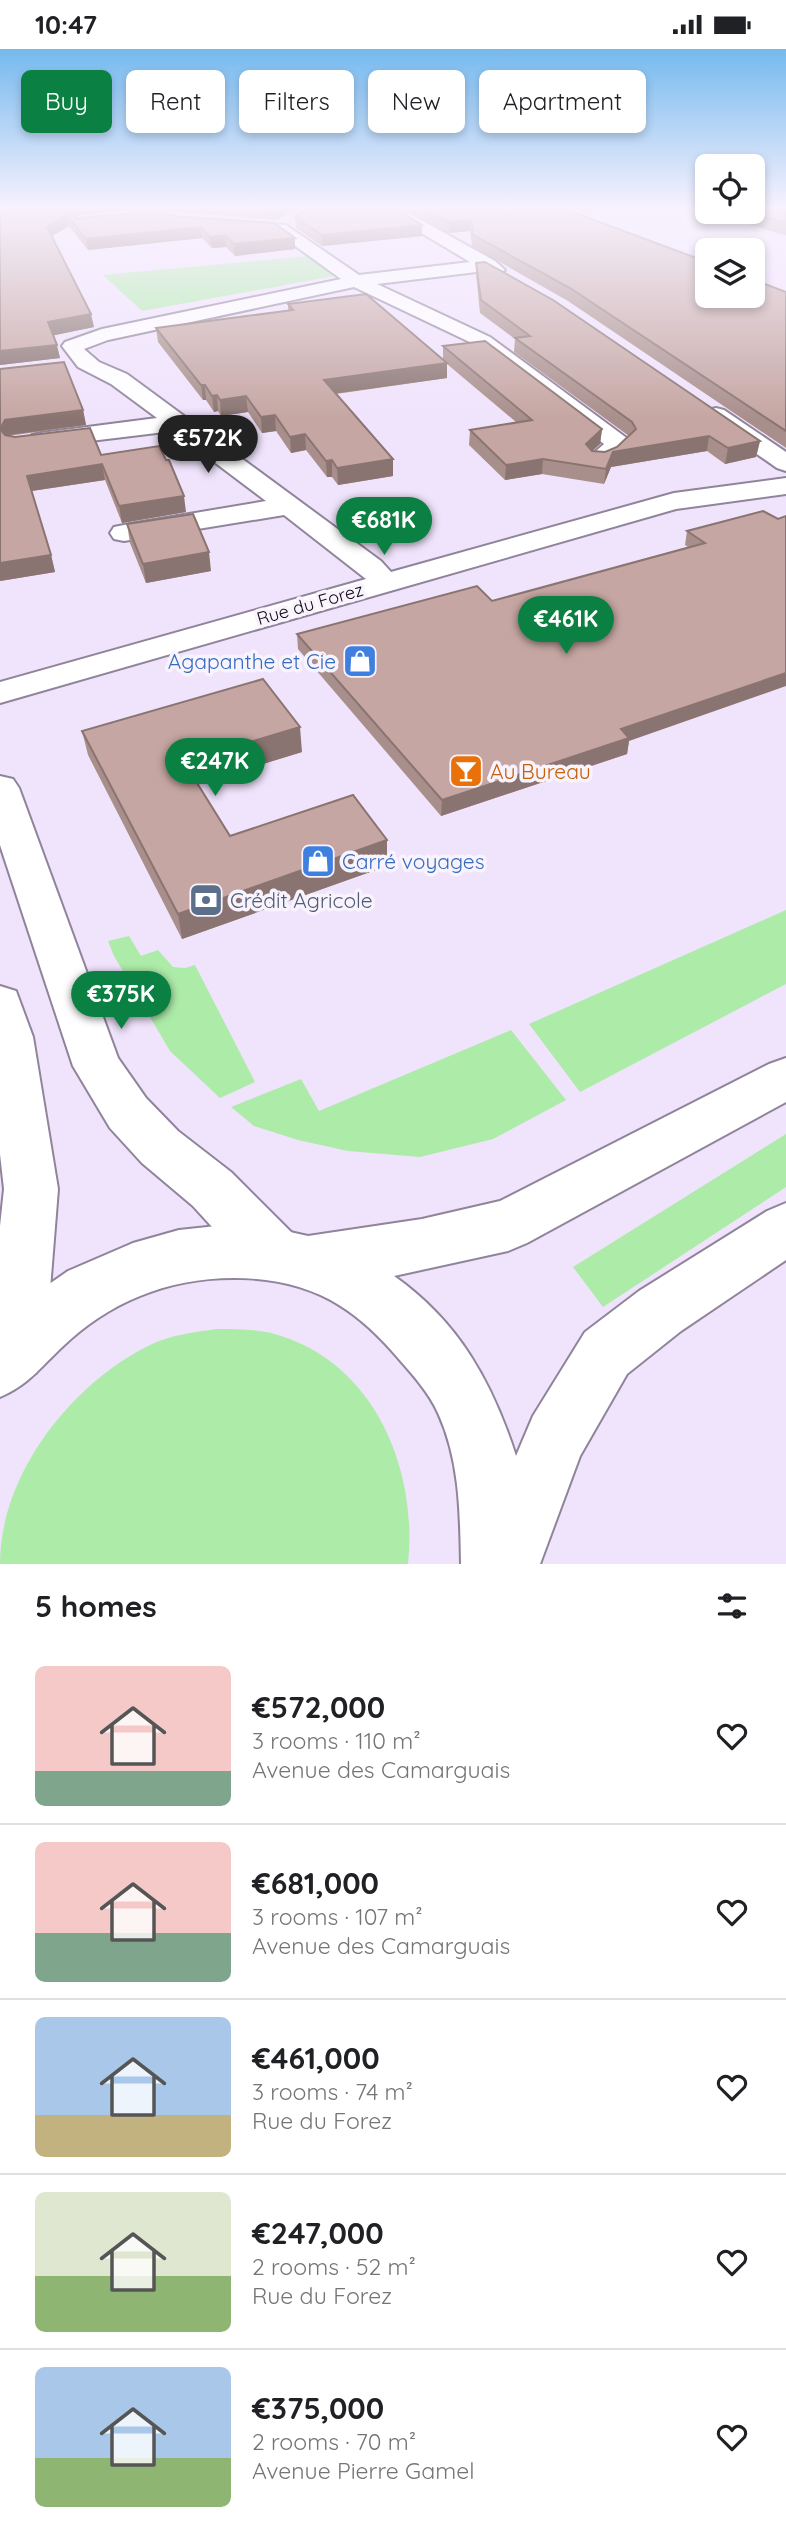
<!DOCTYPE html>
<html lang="en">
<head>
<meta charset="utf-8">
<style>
  :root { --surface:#fff; --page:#f2f2f2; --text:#202124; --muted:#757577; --line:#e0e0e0; --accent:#0b8043 }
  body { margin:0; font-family:Quicksand,sans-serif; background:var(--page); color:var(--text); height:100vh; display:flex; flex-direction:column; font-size:26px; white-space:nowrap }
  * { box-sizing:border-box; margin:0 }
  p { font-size:23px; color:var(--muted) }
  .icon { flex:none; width:38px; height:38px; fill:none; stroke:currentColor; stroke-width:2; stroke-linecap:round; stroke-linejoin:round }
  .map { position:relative; height:1515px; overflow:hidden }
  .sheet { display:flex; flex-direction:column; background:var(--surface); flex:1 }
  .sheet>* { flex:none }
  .hud { position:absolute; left:21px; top:21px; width:746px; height:63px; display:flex; gap:14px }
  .buttons { position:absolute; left:695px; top:105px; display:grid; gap:14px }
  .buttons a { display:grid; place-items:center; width:70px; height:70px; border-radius:10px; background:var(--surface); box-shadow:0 4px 10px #0003; font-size:35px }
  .price { position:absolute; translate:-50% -60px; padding:0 16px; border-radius:24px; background:var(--accent); color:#fff; font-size:23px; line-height:46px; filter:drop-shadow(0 2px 4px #0008) }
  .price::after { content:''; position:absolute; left:50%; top:42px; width:21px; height:16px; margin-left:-10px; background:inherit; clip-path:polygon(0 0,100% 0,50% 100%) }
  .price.current { background:#222; color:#fff }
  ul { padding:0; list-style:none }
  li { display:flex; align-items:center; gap:21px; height:175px; padding:0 35px }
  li+li { border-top:2px solid var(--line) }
  li span { display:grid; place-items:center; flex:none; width:196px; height:140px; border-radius:10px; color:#555 }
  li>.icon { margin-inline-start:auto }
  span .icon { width:84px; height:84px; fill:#fffc; stroke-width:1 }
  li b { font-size:30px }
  h2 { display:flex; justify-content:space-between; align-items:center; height:84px; padding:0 35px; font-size:30px }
  .tag { padding:0 24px; border-radius:10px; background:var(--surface); box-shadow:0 4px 10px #0003; font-size:24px; line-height:63px }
  .tag.current { background:var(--accent); color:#fff }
  .status { display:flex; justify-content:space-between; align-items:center; height:49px; padding:0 35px; background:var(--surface); direction:ltr }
  .status svg { height:19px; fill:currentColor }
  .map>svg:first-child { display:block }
  .green { fill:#adeba8 }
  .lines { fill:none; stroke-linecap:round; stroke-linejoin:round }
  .street-casing { stroke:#90849b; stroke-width:4 }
  .secondary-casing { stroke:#90849b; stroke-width:4 }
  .primary-casing { stroke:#90849b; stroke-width:4 }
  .street { fill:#fff; fill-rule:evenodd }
  .secondary { fill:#fff; fill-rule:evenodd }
  .primary { fill:#fff; fill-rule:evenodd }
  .wall { fill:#a98f8b }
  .shaded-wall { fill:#8a7471 }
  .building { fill:#c5a6a2; stroke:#8a7471; stroke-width:2 }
  .labels { text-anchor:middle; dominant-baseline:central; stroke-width:7; stroke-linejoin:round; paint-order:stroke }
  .far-street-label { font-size:18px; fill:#100b14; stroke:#f9f3fe }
  .shop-label { font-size:21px; fill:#366cbe; stroke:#f9f3fe; text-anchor:end }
  .food-label { font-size:21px; fill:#c56008; stroke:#f9f3fe; text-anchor:start }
  .service-label { font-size:21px; fill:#4e5e75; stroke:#f9f3fe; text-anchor:start }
</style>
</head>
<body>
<div class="status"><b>10:47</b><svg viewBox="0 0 49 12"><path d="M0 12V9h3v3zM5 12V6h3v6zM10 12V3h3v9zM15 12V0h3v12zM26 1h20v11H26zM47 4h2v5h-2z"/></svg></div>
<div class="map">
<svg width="786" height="1515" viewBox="0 0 786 1515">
  <rect width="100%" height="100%" fill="#f0e3fc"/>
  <g class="green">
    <polygon points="309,207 335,227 142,262 103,226"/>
    <polygon points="786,861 786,935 580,1043 529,975"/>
    <polygon points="129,887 141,907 158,901 173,918 185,919 195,916 255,1033 220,1049 170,1002 114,907 108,892"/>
    <polygon points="511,981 566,1051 493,1090 420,1108 348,1102 298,1091 254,1077 231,1058 301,1030 319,1062"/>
    <polygon points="786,1085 786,1138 603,1258 573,1218"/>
    <path d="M217,1280c21,0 43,0 64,7 95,30 137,135 127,228h-408c0,-90 72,-181 150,-219 20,-10 45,-13 67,-16z"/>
  </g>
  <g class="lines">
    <g class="street-casing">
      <g id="street">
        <path d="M381,158h17l97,54 10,9 -9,5 -11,-4 -108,13 113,53 138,102 3,5c-9,13 -23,24 -40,20l-4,-5 17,-15 -128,-99 -122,-58 -246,53 -24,9 15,13 28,12 254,187 10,11 283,-79 112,-15v16l-110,15 -676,194v-21l366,-103 -82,-64 -160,26 -10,-2 -4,-6 4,-6 10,-2 142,-24 -93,-70 -132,16 -9,-2 -3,-5 3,-5 9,-2 116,-15 -46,-34 -33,-17 -16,-21 3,-4 37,-13 239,-50 -65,-47 -37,-4 -2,-3 2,-3 47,3 73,50 111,-13 -87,-52z"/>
        <polygon points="716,359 724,361 786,403 786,422 777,419 708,371 704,366 708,361"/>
      </g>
    </g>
    <g class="secondary-casing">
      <g id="secondary">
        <polygon points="0,727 13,730 19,739 118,1009 146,1049 178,1082 231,1123 294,1186 302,1205 294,1224 274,1232 254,1224 193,1157 142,1114 110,1079 73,1017 0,796"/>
        <polygon points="0,937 16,942 33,988 58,1140 45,1303 36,1324 15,1333 0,1327 0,1177 4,1140 0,1105"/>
      </g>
    </g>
    <g class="primary-casing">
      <path id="primary" d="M786,1009v44l-259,141 -19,8 -114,25c65,46 98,106 122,180l17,-40 52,-84 54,-41 128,-80 19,-8v57l-105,71 -54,43 -47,82 -40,108h-79c-1,-51 -1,-103 -23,-151 -9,-20 -25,-38 -40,-55 -17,-20 -36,-39 -59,-53 -55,-35 -140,-34 -199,-9 -30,12 -56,30 -79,52 -22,21 -33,37 -61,49v-73l32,-28 36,-25 65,-28 46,-13 47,-5 46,3 36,8 114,-17 78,-18 269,-137z"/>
    </g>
    <use href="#street" class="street"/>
    <use href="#secondary" class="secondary"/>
    <use href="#primary" class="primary"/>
  </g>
  <g class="wall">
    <polygon points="0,158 74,167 77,169 175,167 295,189 295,200 235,207 226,198 212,199 202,189 88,201 69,177 52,187 94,278 53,286 60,309 0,316"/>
    <polygon points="160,158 300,158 276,171 179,163"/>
    <polygon points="402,158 574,158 572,163 786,243 786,399 568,252 472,197 470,182 449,184"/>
    <polygon points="691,158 707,158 707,162"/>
    <polygon points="786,158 786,186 785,186 708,163 752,163"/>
    <polygon points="295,168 422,176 422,187 322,197 296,179"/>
    <polygon points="476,214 760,392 756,408 725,415 707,402 611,418 604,435 542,425 505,431 469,396 470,381 516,373 447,315 447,329 336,345 393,427 338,436 332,428 327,428 306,401 291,404 276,382 262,384 248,363 221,367 218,362 214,363 206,351 203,351 158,293 156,279 288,262 288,255 443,310 443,297 602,380 600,395 592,402 605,403 617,398 629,387 514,303 515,290 480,264 476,226"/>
    <polygon points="0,320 83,361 86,376 8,387 101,406 186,463 122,474 105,431 32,442 51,506 55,523 0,532"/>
    <polygon points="763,462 629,692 627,705 441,767 298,600 297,585 492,552 688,498 685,496 687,482"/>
    <polygon points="127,475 211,522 146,534 130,494"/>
    <polygon points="82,682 302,703 198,735 230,787 387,817 182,890 88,706"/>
  </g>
  <g class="shaded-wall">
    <polygon points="70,158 158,158 73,167 67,166 69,177 49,189 47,178 67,162"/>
    <polygon points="281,158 300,158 276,171 276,160"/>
    <polygon points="471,171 470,182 449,184 449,173"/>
    <polygon points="422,176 422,187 322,197 322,186"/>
    <polygon points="201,178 202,189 88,201 86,190"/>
    <polygon points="225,186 226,198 212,199 210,188"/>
    <polygon points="295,189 295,200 235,207 234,195"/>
    <polygon points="91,265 94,278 51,287 48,273"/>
    <polygon points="57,296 60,309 0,316 0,302"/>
    <polygon points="447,314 447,329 324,346 324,331"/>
    <polygon points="201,336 205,336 206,351 203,351"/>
    <polygon points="217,346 218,362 214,363 212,347"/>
    <polygon points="246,347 248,363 221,367 220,351"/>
    <polygon points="83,361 86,376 8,386 4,395 0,380 5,371"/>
    <polygon points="275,366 276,382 262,384 261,368"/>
    <polygon points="602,380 600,395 584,410 586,395"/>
    <polygon points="305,385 306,401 291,404 290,388"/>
    <polygon points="709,387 707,402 611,418 604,435 606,420 613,403"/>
    <polygon points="760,392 756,408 725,415 728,399"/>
    <polygon points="393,410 393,427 338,436 337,419"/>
    <polygon points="543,410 542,425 505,431 506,416"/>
    <polygon points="332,411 332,428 327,428 326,412"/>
    <polygon points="102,415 105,431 31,442 27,427"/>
    <polygon points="184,447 186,463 122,474 119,457"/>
    <polygon points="209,503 211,522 146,534 143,515"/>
    <polygon points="51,506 55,523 0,532 0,514"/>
    <polygon points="786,624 786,637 629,692 627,705 441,767 442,751 621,680"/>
    <polygon points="300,678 302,703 188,738 184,713"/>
    <polygon points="387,791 387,817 182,890 178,865"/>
  </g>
  <g class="building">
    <polygon points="0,158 70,158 67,162 77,169 156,162 175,167 274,174 295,189 234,195 225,186 210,188 201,178 86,190 67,166 47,178 91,265 48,273 57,296 0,302"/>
    <polygon points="241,158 281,158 276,160"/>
    <polygon points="311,158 393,158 422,176 322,186 295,168"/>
    <polygon points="422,158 571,158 570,162 707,213 707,247 752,247 752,230 786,243 786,382 570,239 473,186 471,171 449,173"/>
    <polygon points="752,158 786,158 786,174 747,163 752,163"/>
    <polygon points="485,213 553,251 760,392 728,399 709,387 613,403 606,420 543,410 506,416 470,381 532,371 443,297 485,292 602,380 586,395 592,402 605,403 617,398 636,380 632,373 515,289 530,287 481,251 476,214"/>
    <polygon points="366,245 447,314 324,331 393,410 337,419 332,411 326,412 305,385 290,388 275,366 261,368 246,347 220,351 217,346 212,347 205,336 201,336 156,279 293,261 288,255"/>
    <polygon points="64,313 83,361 5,371 0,380 5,386 15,388 90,379 101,406 159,397 166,411 169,411 184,447 119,457 102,415 27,427 51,506 0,514 0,320"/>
    <polygon points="763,462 778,470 786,467 786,624 621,680 629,689 442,751 297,585 477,537 492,552 705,494 687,482"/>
    <polygon points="193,465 209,503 143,515 127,475"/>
    <polygon points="263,630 300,678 184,713 230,787 353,746 387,791 178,865 82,682"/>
  </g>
  <linearGradient id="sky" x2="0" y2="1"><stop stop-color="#75b9ee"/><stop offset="0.43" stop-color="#f8f2fe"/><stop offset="1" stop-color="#f8f2fe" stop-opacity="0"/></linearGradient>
  <rect width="786" height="370" fill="url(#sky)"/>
  <defs>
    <g id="shop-square" transform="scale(1.75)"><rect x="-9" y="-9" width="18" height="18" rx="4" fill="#3f7fe0" stroke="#f9f3fe"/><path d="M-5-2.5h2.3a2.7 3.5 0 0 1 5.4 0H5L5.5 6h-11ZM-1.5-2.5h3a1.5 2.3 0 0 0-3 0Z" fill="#fff"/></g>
    <g id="bar-square" transform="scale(1.75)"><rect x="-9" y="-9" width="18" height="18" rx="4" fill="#e8710a" stroke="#f9f3fe"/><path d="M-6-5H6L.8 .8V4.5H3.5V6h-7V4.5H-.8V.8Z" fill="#fff"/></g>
    <g id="bank-square" transform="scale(1.75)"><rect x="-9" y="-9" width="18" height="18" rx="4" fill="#5c6f8a" stroke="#f9f3fe"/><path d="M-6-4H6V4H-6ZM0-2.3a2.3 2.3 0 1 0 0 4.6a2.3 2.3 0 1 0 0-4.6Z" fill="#fff"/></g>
  </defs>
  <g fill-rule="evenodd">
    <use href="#shop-square" x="360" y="612"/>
    <use href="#bar-square" x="466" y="722"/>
    <use href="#shop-square" x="318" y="812"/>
    <use href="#bank-square" x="206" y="851"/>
  </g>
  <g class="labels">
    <g class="far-street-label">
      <text transform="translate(310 555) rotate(-16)">Rue du Forez</text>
    </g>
    <g class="shop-label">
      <text x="336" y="612">Agapanthe et Cie</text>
      <text x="342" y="812" text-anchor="start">Carré voyages</text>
    </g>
    <g class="food-label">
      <text x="490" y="722">Au Bureau</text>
    </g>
    <g class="service-label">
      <text x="230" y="851">Crédit Agricole</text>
    </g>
  </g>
</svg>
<div class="buttons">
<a><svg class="icon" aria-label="locate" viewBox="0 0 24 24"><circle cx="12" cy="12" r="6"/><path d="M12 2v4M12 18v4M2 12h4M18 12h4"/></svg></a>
<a><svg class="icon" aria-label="layers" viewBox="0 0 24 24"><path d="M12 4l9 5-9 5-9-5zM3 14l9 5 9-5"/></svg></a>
</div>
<b class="price current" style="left:208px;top:426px">€572K</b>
<b class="price" style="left:384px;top:508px">€681K</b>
<b class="price" style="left:566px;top:607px">€461K</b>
<b class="price" style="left:215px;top:749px">€247K</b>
<b class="price" style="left:121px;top:982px">€375K</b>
<div class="hud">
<a class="tag current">Buy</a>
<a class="tag">Rent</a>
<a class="tag">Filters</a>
<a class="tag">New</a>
<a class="tag">Apartment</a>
</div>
</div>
<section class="sheet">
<h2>5 homes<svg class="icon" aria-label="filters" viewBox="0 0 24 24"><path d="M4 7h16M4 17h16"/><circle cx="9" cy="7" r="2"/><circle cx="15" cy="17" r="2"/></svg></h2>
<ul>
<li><span style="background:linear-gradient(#f6c9c9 75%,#7fa58c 0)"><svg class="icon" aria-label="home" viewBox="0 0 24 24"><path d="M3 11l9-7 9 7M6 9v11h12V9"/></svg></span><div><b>€572,000</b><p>3 rooms · 110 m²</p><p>Avenue des Camarguais</p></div><svg class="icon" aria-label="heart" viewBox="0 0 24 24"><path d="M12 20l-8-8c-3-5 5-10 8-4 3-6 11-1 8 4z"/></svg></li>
<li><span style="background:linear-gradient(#f6c9c9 65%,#7fa58c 0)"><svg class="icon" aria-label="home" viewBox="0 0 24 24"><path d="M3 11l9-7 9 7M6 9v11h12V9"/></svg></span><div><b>€681,000</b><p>3 rooms · 107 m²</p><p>Avenue des Camarguais</p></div><svg class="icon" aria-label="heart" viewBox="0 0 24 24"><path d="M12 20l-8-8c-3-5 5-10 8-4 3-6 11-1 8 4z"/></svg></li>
<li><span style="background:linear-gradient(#a9c7e8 70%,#c2b280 0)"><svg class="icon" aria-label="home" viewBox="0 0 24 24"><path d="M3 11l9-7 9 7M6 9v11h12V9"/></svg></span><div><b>€461,000</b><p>3 rooms · 74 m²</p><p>Rue du Forez</p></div><svg class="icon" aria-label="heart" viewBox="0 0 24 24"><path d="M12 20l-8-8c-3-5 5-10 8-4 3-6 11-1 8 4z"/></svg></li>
<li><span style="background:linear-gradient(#dfe7d0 60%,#8fb573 0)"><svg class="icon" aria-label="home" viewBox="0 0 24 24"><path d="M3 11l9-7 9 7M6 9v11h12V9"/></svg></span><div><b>€247,000</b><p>2 rooms · 52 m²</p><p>Rue du Forez</p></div><svg class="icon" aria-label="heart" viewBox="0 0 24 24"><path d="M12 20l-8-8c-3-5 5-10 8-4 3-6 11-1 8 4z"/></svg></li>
<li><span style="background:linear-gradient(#a9c7e8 65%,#8fb573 0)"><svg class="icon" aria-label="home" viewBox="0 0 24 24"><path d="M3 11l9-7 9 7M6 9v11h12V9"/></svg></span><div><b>€375,000</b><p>2 rooms · 70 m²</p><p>Avenue Pierre Gamel</p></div><svg class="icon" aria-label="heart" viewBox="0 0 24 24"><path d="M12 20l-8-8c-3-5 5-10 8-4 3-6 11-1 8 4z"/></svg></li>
</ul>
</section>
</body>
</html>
